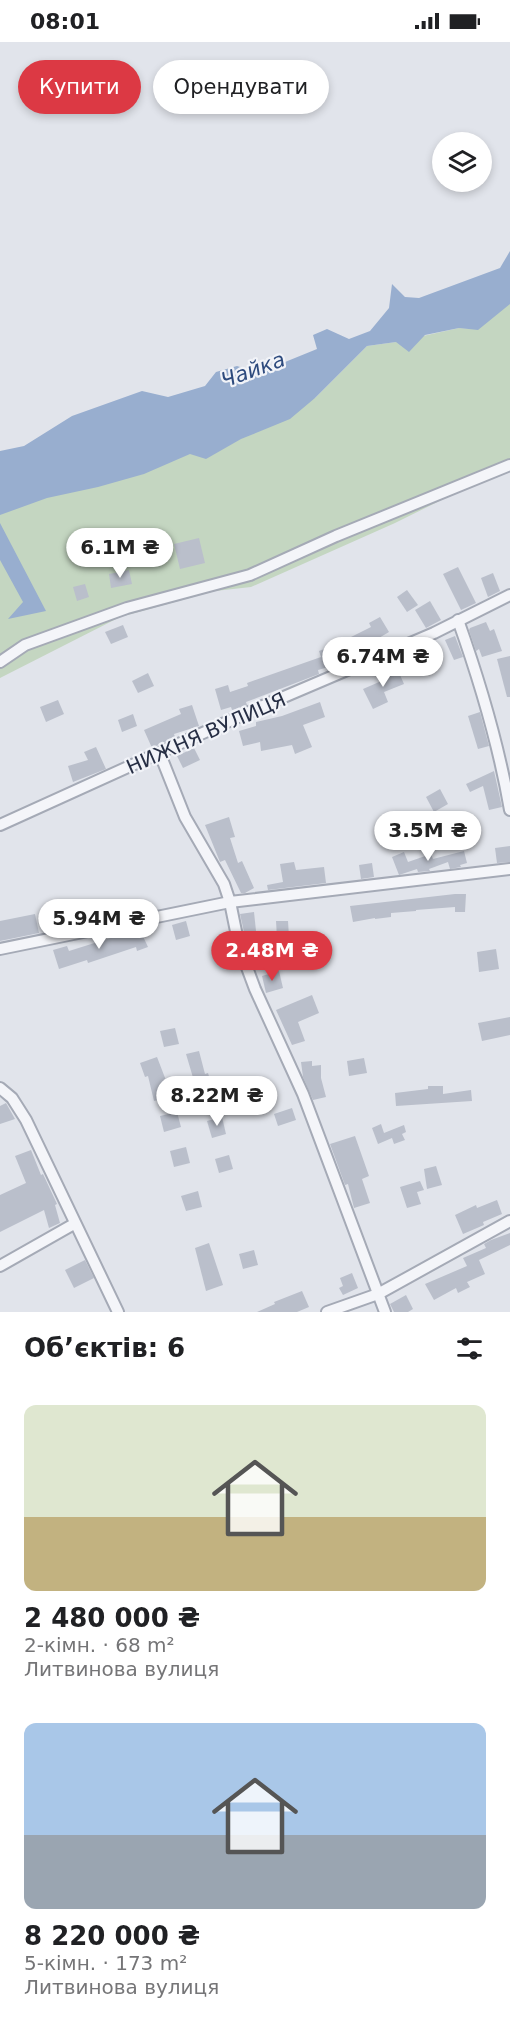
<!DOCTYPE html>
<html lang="uk">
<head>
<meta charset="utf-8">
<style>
  :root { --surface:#fff; --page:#f2f2f2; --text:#202124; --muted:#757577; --accent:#dc3944 }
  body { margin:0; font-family:"DejaVu Sans",sans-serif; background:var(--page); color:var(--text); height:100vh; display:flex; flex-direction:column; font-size:22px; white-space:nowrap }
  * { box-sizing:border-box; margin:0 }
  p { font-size:20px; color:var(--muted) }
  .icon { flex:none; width:33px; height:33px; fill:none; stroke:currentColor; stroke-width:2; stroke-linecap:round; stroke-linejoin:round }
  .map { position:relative; height:1270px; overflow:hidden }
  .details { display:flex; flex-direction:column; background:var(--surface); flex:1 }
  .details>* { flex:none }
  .top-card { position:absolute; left:18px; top:18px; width:474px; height:54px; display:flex; gap:12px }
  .fabs { position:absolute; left:432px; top:90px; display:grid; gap:12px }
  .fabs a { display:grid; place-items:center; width:60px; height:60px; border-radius:50%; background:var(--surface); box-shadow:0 3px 9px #0003; font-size:30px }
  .price { position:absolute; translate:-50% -51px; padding:0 14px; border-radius:21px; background:#fff; color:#222; font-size:20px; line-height:39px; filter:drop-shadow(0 2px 3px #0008) }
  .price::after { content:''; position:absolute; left:50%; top:36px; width:18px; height:14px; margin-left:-9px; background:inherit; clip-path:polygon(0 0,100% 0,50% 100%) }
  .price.on { background:var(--accent); color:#fff }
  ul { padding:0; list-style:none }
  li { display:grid; align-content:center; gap:12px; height:318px; padding:0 24px }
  li span { display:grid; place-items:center; height:186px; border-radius:12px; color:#555 }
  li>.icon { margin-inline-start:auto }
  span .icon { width:108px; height:108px; fill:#fffc; stroke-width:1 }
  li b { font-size:26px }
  h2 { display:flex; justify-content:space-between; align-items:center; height:72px; padding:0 24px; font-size:26px }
  .chip { padding:0 21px; border-radius:27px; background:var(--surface); box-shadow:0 3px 9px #0003; font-size:21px; line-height:54px }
  .chip.on { background:var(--accent); color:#fff }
  .status { display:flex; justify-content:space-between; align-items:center; height:42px; padding:0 30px; background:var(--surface); direction:ltr }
  .status svg { height:16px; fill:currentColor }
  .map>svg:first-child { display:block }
  .green { fill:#c4d6c1 }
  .water { fill:#98aecf }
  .building { fill:#babfcb }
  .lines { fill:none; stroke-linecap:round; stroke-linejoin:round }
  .minor-casing { stroke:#a5aab6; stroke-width:14 }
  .minor { stroke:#f4f5f9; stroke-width:10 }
  .labels { text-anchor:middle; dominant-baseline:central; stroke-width:4.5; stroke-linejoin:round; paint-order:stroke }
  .street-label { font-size:20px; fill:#272f45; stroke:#f1f3f8 }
  .water-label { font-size:21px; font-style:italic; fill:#2d4a7d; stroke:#f1f3f8 }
</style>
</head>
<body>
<div class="status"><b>08:01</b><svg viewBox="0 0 49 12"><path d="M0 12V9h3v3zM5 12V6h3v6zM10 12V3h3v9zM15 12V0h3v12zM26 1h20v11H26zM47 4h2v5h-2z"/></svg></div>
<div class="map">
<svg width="510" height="1270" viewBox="0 0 510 1270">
  <rect width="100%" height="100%" fill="#e1e4eb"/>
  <polygon class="green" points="510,232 510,424 395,481 251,545 215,549 120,575 0,636 0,430 315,356 367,304 396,300 459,286 477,287"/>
  <g class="water">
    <polygon points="510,209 510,262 478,288 459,286 425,293 409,310 396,300 367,304 315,356 290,377 241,397 206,417 190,412 144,432 98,445 47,456 0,473 0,409 24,404 72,374 142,349 168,355 205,344 216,330 237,324 258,331 317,307 313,293 327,287 349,297 370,289 389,266 392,242 405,255 419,256 500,226"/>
    <polygon points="0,481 46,569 8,577 23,560 0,518"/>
  </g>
  <g class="building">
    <polygon points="149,487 150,491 163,488 166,498 140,505 136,491"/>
    <polygon points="199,496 205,521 180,527 174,502"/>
    <polygon points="458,525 476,561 461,568 443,532"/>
    <polygon points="129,528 132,542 111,546 109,532"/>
    <polygon points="493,531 500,549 488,555 481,536"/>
    <polygon points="85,542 89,555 77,559 73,545"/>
    <polygon points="407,548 418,563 407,570 397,555"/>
    <polygon points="430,559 441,578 426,586 415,568"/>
    <polygon points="380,575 389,590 372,600 374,605 360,612 351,595 371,585 369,581"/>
    <polygon points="486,580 490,589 494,587 502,609 482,615 479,607 476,609 469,588 470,586"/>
    <polygon points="123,583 128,595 111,602 105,590"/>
    <polygon points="455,594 463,615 454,618 445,598"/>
    <polygon points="327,606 332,624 318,628 319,632 246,660 247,663 238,667 232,668 231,665 221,668 215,647 228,643 230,650 248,644 247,641 321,615 319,609"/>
    <polygon points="423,610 430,627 420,631 413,614"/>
    <polygon points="510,614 510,655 507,655 497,617"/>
    <polygon points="397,626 404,642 384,650 388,660 373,667 363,647 386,637 384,631"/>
    <polygon points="148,631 154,644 138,651 132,639"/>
    <polygon points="58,658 64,672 46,680 40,665"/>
    <polygon points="320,660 325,675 303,683 312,705 295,712 292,703 261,709 260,700 243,704 239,689 256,684 256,680 282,674"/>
    <polygon points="192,663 199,684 174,692 175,695 152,706 144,688 181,672 179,667"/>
    <polygon points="480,670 489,704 478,707 468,674"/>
    <polygon points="133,672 137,684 122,690 118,678"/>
    <polygon points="96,705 106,727 73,740 68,724 88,718 84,710"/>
    <polygon points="194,706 200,718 183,726 177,714"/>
    <polygon points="494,729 502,765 489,768 483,744 470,750 466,742"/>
    <polygon points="440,747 448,762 434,770 426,755"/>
    <polygon points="229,775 235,795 230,796 238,821 242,819 254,846 245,851 241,851 225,818 220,820 205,783"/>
    <polygon points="510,804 510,820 497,821 495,806"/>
    <polygon points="464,809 467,821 460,823 461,825 450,827 448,820 429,827 430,829 418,830 417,827 399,833 392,815 404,810 408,820 431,812 433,817"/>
    <polygon points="294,820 296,828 324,825 326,841 268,848 267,843 283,840 280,822"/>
    <polygon points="372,821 374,835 361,837 359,823"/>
    <polygon points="455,852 466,852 465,870 455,870 455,865 416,868 416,869 391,871 391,875 375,877 375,876 353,880 350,864"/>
    <polygon points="72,868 73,883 59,884 57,870"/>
    <polygon points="254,870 256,889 244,890 240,872"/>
    <polygon points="35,872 39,891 0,899 0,879"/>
    <polygon points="186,879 190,894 176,898 172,883"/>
    <polygon points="276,879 288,879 289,895 277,896"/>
    <polygon points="140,888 148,905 137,909 136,905 88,921 87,918 59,927 53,908 67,904 69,909 120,893 121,896"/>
    <polygon points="496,907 499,927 479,930 477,910"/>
    <polygon points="279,929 283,946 266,951 262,934"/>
    <polygon points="312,953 319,971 298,980 305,999 292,1003 276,968"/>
    <polygon points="510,975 510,993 482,999 478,981"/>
    <polygon points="175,986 179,1002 164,1005 160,989"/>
    <polygon points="199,1009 205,1032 208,1031 212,1045 197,1049 186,1012"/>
    <polygon points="157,1015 167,1041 170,1055 154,1059 148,1034 145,1035 140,1021"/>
    <polygon points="364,1016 367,1031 349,1034 347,1019"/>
    <polygon points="312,1019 312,1024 321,1023 321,1036 326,1055 313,1058 303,1035 301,1020"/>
    <polygon points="428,1044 443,1044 443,1052 471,1048 472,1059 396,1064 395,1051 428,1047"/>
    <polygon points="6,1061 15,1077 0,1082 0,1064"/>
    <polygon points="292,1066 296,1078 278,1084 274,1072"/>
    <polygon points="177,1070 181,1085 164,1090 160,1074"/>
    <polygon points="222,1075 226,1092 212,1096 207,1079"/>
    <polygon points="381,1082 384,1091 404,1083 406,1090 402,1092 405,1098 394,1102 392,1096 378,1102 372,1086"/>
    <polygon points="355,1094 369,1134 362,1137 370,1161 354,1166 348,1142 345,1143 330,1102"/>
    <polygon points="186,1105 190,1121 174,1125 170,1109"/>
    <polygon points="31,1108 41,1133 43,1132 57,1162 55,1163 60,1181 49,1186 44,1168 0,1190 0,1153 26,1141 15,1114"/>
    <polygon points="229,1113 233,1127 219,1131 215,1117"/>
    <polygon points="436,1124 442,1143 427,1147 424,1127"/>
    <polygon points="420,1139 424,1148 417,1150 421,1162 407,1166 400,1145"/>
    <polygon points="198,1149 202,1165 186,1169 181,1154"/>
    <polygon points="497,1158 502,1172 483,1180 484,1183 463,1192 455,1173 476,1163 477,1166"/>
    <polygon points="510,1191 510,1203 479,1218 485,1232 467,1240 470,1245 458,1251 456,1246 434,1258 425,1242 467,1224 463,1216 486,1206 484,1202 491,1198"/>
    <polygon points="209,1201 223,1243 206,1249 195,1206"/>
    <polygon points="254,1208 258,1223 243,1227 239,1212"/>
    <polygon points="85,1218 94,1236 74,1246 65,1228"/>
    <polygon points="352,1231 358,1246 343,1253 339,1246 343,1244 340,1236"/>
    <polygon points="302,1249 309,1265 297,1270 257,1270 275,1262 274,1260"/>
    <polygon points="406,1253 413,1267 408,1270 394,1270 390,1262"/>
  </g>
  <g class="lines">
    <g class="minor-casing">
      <g id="minor">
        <path d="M458,578c22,62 41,126 52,190"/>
        <polyline points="0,620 25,603 127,566 250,533 336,494 510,423"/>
        <polyline points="160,712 185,775 224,842 230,860 239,904 255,947 303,1052 385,1270"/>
        <polyline points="0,783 258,666 434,591 510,553"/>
        <polyline points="0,907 230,860 510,827"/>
        <polyline points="0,1046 12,1056 26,1078 118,1270"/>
        <polyline points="0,1224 74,1182"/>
        <polyline points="327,1270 378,1252 510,1179"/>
      </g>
    </g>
    <use href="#minor" class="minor"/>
  </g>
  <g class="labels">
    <g class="street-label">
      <text transform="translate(206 691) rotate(-24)">НИЖНЯ ВУЛИЦЯ</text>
    </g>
    <g class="water-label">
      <text transform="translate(253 328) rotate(-20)">Чайка</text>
    </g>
  </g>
</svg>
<div class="fabs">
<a><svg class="icon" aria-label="layers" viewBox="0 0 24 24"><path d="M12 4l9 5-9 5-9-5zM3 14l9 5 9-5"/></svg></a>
</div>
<b class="price" style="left:120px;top:537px">6.1M ₴</b>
<b class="price" style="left:383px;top:646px">6.74M ₴</b>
<b class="price" style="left:428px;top:820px">3.5M ₴</b>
<b class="price" style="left:99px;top:908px">5.94M ₴</b>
<b class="price on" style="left:272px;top:940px">2.48M ₴</b>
<b class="price" style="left:217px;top:1085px">8.22M ₴</b>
<div class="top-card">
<a class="chip on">Купити</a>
<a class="chip">Орендувати</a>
</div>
</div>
<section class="details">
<h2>Об’єктів: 6<svg class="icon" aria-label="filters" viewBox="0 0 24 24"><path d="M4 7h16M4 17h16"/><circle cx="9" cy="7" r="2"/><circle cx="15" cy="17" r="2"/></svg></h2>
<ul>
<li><span style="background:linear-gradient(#dfe7d0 60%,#c2b280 0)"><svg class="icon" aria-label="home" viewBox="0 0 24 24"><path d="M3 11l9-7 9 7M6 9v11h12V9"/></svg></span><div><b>2 480 000 ₴</b><p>2-кімн. · 68 m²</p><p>Литвинова вулиця</p></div></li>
<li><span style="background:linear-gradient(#a9c7e8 60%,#9aa5b1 0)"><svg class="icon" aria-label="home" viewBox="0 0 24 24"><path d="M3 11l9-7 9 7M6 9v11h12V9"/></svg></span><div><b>8 220 000 ₴</b><p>5-кімн. · 173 m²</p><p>Литвинова вулиця</p></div></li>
</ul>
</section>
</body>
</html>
